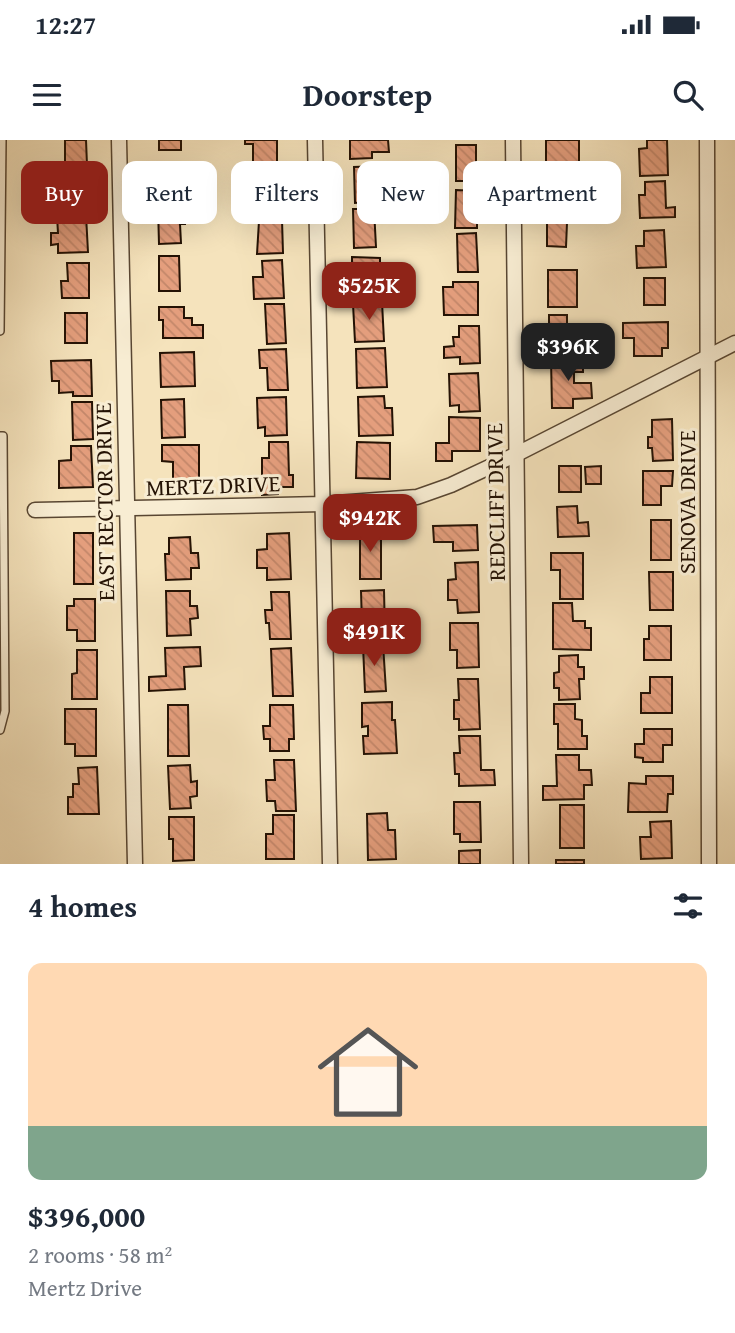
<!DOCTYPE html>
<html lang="en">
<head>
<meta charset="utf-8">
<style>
  :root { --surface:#fff; --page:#f2f2f3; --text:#1f2937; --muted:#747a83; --accent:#8f2418 }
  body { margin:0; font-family:"Gentium Book Plus",serif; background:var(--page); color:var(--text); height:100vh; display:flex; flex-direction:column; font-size:26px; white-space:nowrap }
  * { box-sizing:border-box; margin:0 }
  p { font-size:23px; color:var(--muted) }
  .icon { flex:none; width:38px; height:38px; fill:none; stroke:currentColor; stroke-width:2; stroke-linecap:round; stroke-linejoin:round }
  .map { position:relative; height:724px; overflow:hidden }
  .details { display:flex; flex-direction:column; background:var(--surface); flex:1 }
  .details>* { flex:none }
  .hud { position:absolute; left:21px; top:21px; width:693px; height:63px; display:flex; gap:14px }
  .price { position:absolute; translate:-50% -60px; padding:0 16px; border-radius:14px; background:var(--accent); color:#fff; font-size:23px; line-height:46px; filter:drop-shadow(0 2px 4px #0008) }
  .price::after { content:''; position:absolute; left:50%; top:42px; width:21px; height:16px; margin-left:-10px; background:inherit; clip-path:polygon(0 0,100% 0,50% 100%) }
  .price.current { background:#222; color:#fff }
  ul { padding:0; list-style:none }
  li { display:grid; align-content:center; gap:14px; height:371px; padding:0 28px }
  li span { display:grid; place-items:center; height:217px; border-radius:14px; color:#555 }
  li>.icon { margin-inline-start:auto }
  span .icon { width:126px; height:126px; fill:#fffc; stroke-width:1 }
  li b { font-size:30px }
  h2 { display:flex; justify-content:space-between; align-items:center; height:84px; padding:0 28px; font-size:30px }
  .pill { padding:0 24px; border-radius:14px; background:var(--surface); box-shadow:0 7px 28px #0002; font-size:24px; line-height:63px }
  .pill.current { background:var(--accent); color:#fff }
  .status { display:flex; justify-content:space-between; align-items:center; height:49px; padding:0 35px; background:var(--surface); direction:ltr }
  .status svg { height:19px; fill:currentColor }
  header { display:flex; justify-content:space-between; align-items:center; height:91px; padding:0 28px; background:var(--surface); font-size:32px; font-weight:600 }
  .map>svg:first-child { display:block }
  .building { fill:url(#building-back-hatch); stroke:#241204; stroke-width:2 }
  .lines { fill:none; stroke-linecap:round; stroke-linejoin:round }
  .lane-casing { stroke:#584632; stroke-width:10 }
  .street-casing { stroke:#584632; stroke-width:17 }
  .lane { stroke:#f8edd3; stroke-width:7 }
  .street { stroke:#f8edd3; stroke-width:14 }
  .labels { text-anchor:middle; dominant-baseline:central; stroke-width:6; stroke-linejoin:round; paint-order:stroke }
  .street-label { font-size:23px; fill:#241204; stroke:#f8edd3 }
</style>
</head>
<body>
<div class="status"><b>12:27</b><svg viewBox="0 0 49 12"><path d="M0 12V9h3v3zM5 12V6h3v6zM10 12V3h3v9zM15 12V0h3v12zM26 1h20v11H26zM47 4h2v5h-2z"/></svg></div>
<header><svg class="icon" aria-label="menu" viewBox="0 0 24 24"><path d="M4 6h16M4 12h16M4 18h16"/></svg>Doorstep<svg class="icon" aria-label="search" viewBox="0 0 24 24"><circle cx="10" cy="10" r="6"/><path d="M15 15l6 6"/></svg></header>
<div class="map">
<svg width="735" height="724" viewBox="0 0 735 724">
  <defs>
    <pattern id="building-back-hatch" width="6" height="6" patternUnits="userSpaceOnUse" patternTransform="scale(1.75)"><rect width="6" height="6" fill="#e49e7d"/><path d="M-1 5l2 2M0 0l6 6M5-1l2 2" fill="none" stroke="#c3876a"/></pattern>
  </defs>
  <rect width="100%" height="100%" fill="#f5e3bc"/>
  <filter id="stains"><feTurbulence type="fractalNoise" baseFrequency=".00286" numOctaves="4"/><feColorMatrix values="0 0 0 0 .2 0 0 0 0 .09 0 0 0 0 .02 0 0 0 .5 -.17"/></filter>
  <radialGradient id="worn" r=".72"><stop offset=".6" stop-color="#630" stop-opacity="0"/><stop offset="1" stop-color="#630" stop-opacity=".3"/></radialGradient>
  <g class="building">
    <polygon points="65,0 86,0 87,25 65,25"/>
    <rect x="159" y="0" width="22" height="10"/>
    <polygon points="245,0 277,0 277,30 253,30 253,4 245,4"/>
    <polygon points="350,0 388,0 389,12 372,12 372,18 350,19"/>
    <rect x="546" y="0" width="33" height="24"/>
    <polygon points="647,0 667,0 668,35 640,36 639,9 647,8"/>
    <rect x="456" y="5" width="20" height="36"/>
    <polygon points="177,24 179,55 157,56 155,25"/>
    <polygon points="379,26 381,61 355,63 354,27"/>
    <polygon points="67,31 85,31 84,69 67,69"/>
    <polygon points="583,34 584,47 589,47 589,60 572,60 572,72 546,73 544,35"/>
    <polygon points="246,35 283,35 283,51 276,51 277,72 254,73 254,64 246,64"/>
    <polygon points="665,41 666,68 675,67 675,77 640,78 639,55 645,55 645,42"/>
    <polygon points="456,50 477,51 477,88 455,88"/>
    <polygon points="185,66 185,84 180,84 181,103 159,104 158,67"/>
    <polygon points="353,69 374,69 376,107 354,108"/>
    <polygon points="86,75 88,112 58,113 58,104 51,105 51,93 58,93 57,76"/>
    <polygon points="282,80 283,113 257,114 259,81"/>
    <polygon points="547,83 567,83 566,107 547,106"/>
    <polygon points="664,90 666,127 637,128 636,106 644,106 644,91"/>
    <polygon points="476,93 478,132 458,132 457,94"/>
    <polygon points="159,116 179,116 180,151 159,151"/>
    <polygon points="352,117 380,118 380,155 357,155 357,131 352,131"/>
    <polygon points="282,120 284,158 254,159 253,137 263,137 262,121"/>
    <polygon points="67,123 89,123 89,158 62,158 61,141 68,141"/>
    <rect x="548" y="130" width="29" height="37"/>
    <rect x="644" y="138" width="21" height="27"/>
    <polygon points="453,142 478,142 478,175 444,175 443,147 453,147"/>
    <polygon points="382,162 384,201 355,202 353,164"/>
    <polygon points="265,164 284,164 286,203 267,204"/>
    <polygon points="159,167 184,167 184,178 192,178 192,185 203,185 203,198 163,198 163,180 159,180"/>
    <rect x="65" y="173" width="22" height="30"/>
    <polygon points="549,175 567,175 567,197 577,197 577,214 549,214"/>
    <polygon points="668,182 668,208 662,208 662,216 634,216 634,198 623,198 623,183"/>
    <polygon points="459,186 479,186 480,223 460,224 460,217 444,218 444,207 454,206 453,197 459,197"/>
    <polygon points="385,208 387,247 357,248 356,209"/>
    <polygon points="286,209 288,250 268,250 267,228 260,228 259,210"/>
    <polygon points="194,212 195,246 161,247 160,213"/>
    <polygon points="551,219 583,219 583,232 574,232 574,243 591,243 592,258 573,259 573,268 552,268"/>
    <polygon points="91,220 92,256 73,256 73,252 59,253 59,241 52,241 51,221"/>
    <polygon points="478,233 480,271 459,272 459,265 450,266 449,234"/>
    <polygon points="384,256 385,268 392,268 393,295 359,296 358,257"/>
    <polygon points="286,257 287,295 265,296 265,287 258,288 257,258"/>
    <polygon points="184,259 185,297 162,298 161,260"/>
    <polygon points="72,262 92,262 93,299 73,300"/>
    <polygon points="449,277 480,278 480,311 452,311 452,321 436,321 436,303 449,303"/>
    <polygon points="672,279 673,320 653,321 652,308 648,308 648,297 652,297 652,280"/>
    <polygon points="269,302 288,302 289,335 293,335 293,347 278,347 278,354 262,355 262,318 269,318"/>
    <polygon points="357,302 390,303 390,339 356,338"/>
    <polygon points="162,305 199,305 199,343 173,343 173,322 162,321"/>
    <polygon points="71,306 91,306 93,347 59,348 59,321 71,320"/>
    <rect x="559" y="326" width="22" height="26"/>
    <polygon points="601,326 601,344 586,344 585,327"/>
    <polygon points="643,331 673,331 672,346 661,346 661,365 643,365"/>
    <polygon points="577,366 578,383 588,382 589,396 558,397 557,367"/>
    <rect x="651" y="380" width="20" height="40"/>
    <polygon points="477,385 478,410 453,411 453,402 434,402 433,386"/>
    <rect x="360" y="388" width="21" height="51"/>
    <rect x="74" y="393" width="19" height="51"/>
    <polygon points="289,393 291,439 267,440 267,428 257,428 257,410 267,409 267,394"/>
    <polygon points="190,397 191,413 198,413 199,428 191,428 191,439 166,440 165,414 169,414 169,398"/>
    <polygon points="551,413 583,413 583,459 560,459 560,430 551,430"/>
    <polygon points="478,422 479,472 458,473 457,460 448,460 448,440 456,439 455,423"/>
    <polygon points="649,432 673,432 673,470 650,470"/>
    <polygon points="384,450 385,496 365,497 365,485 362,485 361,451"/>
    <polygon points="166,451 190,451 190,466 197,466 198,478 190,479 191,495 167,496"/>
    <polygon points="271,452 289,452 291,499 270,499 269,483 266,483 265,470 272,470"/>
    <polygon points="74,459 95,459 95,501 77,501 77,490 67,490 67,466 74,466"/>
    <polygon points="553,463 572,463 573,481 585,481 585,488 591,488 591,510 553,509"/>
    <polygon points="450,483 478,483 479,527 457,528 457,510 450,510"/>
    <polygon points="649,486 671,486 671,520 644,520 644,499 649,499"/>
    <polygon points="383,504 386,551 365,552 363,505"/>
    <polygon points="200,507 201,526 184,527 185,549 149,551 149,537 166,536 165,508"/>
    <polygon points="291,508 293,556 273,556 271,509"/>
    <polygon points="77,510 97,510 97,559 72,559 72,534 77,533"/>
    <polygon points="578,515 578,527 584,527 584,539 579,539 580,559 559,560 559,548 554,548 554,533 559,532 559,516"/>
    <polygon points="650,537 672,537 672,573 641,573 641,553 650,553"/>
    <polygon points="458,539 478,539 480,589 459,590 459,579 454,579 454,560 459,560"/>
    <polygon points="392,562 392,580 395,580 397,613 364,614 363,596 368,596 368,586 362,587 362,563"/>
    <polygon points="554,564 575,564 575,579 582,580 582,596 587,596 587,609 558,609 558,584 554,584"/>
    <polygon points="168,565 188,565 189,616 168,616"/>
    <polygon points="270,565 293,565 294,599 289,599 289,611 270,611 270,599 264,599 263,586 270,586"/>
    <polygon points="65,569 96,569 96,616 75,616 75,604 65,604"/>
    <polygon points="644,589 672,589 672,605 663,605 663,622 643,622 643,618 635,617 635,604 644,604"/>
    <polygon points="459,596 480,596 481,630 494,630 495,645 459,646 459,634 455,634 454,613 460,613"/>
    <polygon points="556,615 579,615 579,630 591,630 592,645 584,645 584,659 543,660 543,646 557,646"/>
    <polygon points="274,620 294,620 296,671 276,671 275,661 267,661 266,640 275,640"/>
    <polygon points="190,625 191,642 197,641 197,656 190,657 191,668 170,669 168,626"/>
    <polygon points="97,627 99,674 68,674 68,657 73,657 73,644 79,644 78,628"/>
    <polygon points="646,636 673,636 673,654 668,654 667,672 628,672 629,643 646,644"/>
    <polygon points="454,662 480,662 481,702 460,702 460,694 454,694"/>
    <rect x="560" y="665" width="24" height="43"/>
    <polygon points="387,673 388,690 395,690 396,719 368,720 367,674"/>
    <polygon points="273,675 294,675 294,719 266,719 266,694 273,694"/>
    <polygon points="169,677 194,677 194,720 173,721 173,699 169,699"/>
    <polygon points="671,681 672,718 641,719 640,697 651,697 650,682"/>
    <polygon points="480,710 480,724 459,724 459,711"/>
    <rect x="556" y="720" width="28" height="4"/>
  </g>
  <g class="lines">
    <g class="lane-casing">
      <g id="lane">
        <polyline points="0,191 2,0"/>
        <polyline points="0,296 3,296 5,571 0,590"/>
      </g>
    </g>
    <g class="street-casing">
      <g id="street">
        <polyline points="119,0 135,724"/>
        <polyline points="315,0 330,724"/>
        <polyline points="513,0 521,724"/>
        <polyline points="707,0 709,724"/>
        <polyline points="35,370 323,364 417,357 451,345 517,314 735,203"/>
      </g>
    </g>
    <use href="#lane" class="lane"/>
    <use href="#street" class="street"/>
  </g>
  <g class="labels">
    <g class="street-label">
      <text transform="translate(213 345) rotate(-2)">MERTZ DRIVE</text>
      <text transform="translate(104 362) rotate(-91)">EAST RECTOR DRIVE</text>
      <text transform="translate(495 362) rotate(-91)">REDCLIFF DRIVE</text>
      <text transform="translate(686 362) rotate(-90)">SENOVA DRIVE</text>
    </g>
  </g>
  <rect width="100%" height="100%" filter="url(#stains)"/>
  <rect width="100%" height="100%" fill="url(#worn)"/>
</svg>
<b class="price" style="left:369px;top:182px">$525K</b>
<b class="price current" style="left:568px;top:243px">$396K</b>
<b class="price" style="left:370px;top:414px">$942K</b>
<b class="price" style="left:374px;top:528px">$491K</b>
<div class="hud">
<a class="pill current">Buy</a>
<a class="pill">Rent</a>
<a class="pill">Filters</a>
<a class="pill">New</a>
<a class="pill">Apartment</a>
</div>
</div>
<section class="details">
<h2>4 homes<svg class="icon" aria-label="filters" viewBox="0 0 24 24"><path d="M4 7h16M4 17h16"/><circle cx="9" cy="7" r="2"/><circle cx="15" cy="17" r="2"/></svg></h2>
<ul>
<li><span style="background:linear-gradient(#ffd9b3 75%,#7fa58c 0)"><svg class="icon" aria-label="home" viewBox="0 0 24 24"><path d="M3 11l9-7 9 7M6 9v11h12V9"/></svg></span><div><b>$396,000</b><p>2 rooms · 58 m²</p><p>Mertz Drive</p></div></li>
</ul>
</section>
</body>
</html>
